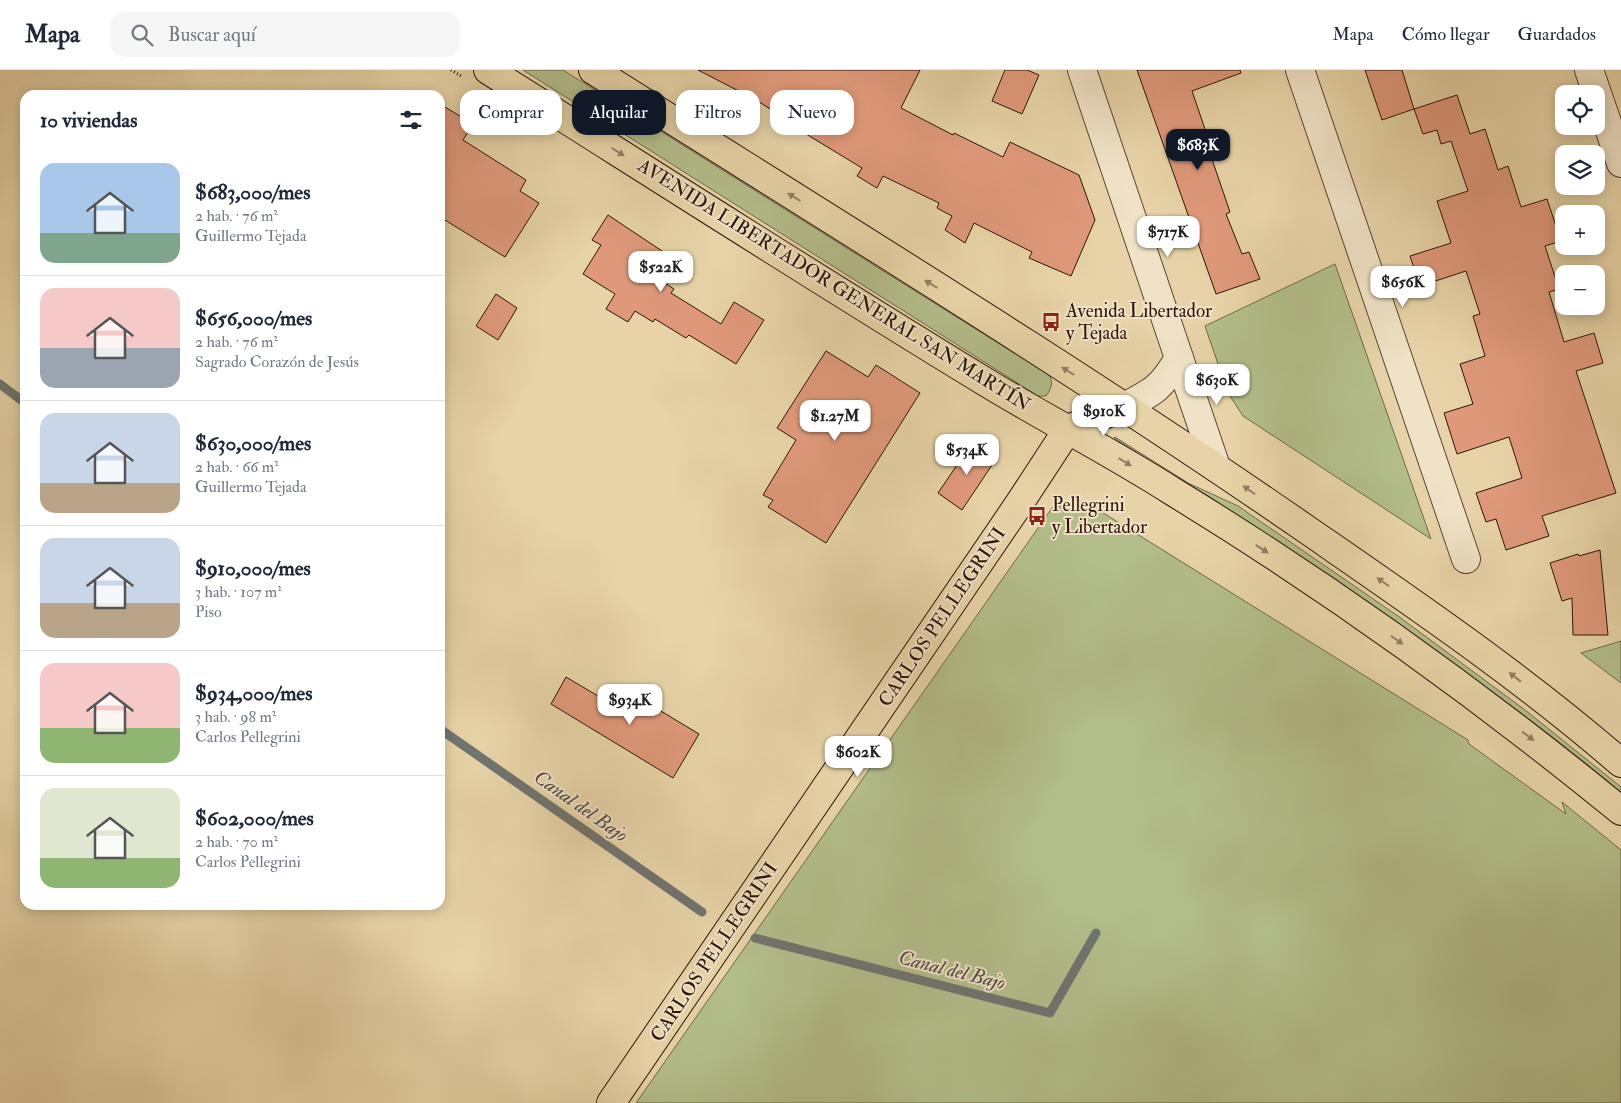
<!DOCTYPE html>
<html lang="es">
<head>
<meta charset="utf-8">
<style>
  :root { --surface:#fff; --page:#f6f6f7; --text:#1f2937; --muted:#747a83; --line:#e0e1e3; --accent:#111827 }
  body { margin:0; font-family:"IM FELL Double Pica",serif; background:var(--page); color:var(--text); height:100vh; display:flex; flex-direction:column; font-size:19px; white-space:nowrap }
  * { box-sizing:border-box; margin:0 }
  p { font-size:16px; color:var(--muted) }
  .icon { flex:none; width:28px; height:28px; fill:none; stroke:currentColor; stroke-width:2; stroke-linecap:round; stroke-linejoin:round }
  .map { position:relative; flex:1; overflow:hidden }
  .side { position:absolute; left:20px; top:20px; width:425px; height:820px; display:flex; flex-direction:column; background:var(--surface); border-radius:15px; box-shadow:0 2px 12px #0003 }
  .side>* { flex:none }
  .top-card { position:absolute; left:460px; top:20px; width:475px; height:45px; display:flex; gap:10px }
  .fabs { position:absolute; left:1555px; top:15px; display:grid; gap:10px }
  .fabs a { display:grid; place-items:center; width:50px; height:50px; border-radius:10px; background:var(--surface); box-shadow:0 2px 12px #0003; font-size:25px }
  .price { position:absolute; translate:-50% -42px; padding:0 11px; border-radius:10px; background:#fff; color:#222; font-size:16px; line-height:32px; filter:drop-shadow(0 1px 2px #0008) }
  .price::after { content:''; position:absolute; left:50%; top:30px; width:15px; height:11px; margin-left:-8px; background:inherit; clip-path:polygon(0 0,100% 0,50% 100%) }
  .price.current { background:var(--accent); color:#fff }
  ul { padding:0; list-style:none }
  li { display:flex; align-items:center; gap:15px; height:125px; padding:0 20px }
  li+li { border-top:1px solid var(--line) }
  li span { display:grid; place-items:center; flex:none; width:140px; height:100px; border-radius:15px; color:#555 }
  li>.icon { margin-inline-start:auto }
  span .icon { width:60px; height:60px; fill:#fffc; stroke-width:1 }
  li b { font-size:21px }
  h2 { display:flex; justify-content:space-between; align-items:center; height:60px; padding:0 20px; font-size:21px }
  .pill { padding:0 18px; border-radius:15px; background:var(--surface); box-shadow:0 2px 12px #0003; font-size:18px; line-height:45px }
  .pill.current { background:var(--accent); color:#fff }
  header { display:flex; align-items:center; gap:30px; box-sizing:border-box; height:70px; padding:0 25px; background:var(--surface); border-bottom:1px solid var(--line) }
  header strong { font-size:24px }
  nav { display:flex; gap:28px; margin-inline-start:auto; font-size:18px }
  .search { width:350px; height:45px; background:var(--page); display:flex; align-items:center; gap:12px; box-sizing:border-box; padding:0 18px; border-radius:15px; color:var(--muted); font-size:19px }
  .map>svg:first-child { display:block }
  .green { fill:#b2bd8a; stroke:#70684a }
  .lines { fill:none; stroke-linecap:round; stroke-linejoin:round }
  .stream { stroke:#707470; stroke-width:9 }
  .building { fill:#df997a; stroke:#2d140a }
  .minor-casing { stroke:#5c4431; stroke-width:30 }
  .major-casing { stroke:#2d140a; stroke-width:30 }
  .path { stroke:#2d140a; stroke-width:3; stroke-dasharray:1 2.5; stroke-linecap:butt }
  .minor { stroke:#efe2c6; stroke-width:28 }
  .major { stroke:#e7d3a7; stroke-width:28 }
  .oneway { fill:#937d60 }
  .labels { text-anchor:middle; dominant-baseline:central; stroke-width:4; stroke-linejoin:round; paint-order:stroke }
  .street-label { font-size:19px; fill:#2d140a; stroke:#efe2c6 }
  .poi-label { font-size:19px; fill:#2d140a; stroke:#efe2c6; text-anchor:start }
  .water-label { font-size:20px; font-style:italic; fill:#544c46; stroke:#efe2c6 }
</style>
</head>
<body>
<header>
<strong>Mapa</strong>
<div class="search"><svg class="icon" aria-label="search" viewBox="0 0 24 24"><circle cx="10" cy="10" r="6"/><path d="M15 15l6 6"/></svg>Buscar aquí</div>
<nav><a>Mapa</a><a>Cómo llegar</a><a>Guardados</a></nav>
</header>
<div class="map">
<svg width="1621" height="1033" viewBox="0 0 1621 1033">
  <rect width="100%" height="100%" fill="#e7d3a7"/>
  <filter id="stains"><feTurbulence type="fractalNoise" baseFrequency=".004" numOctaves="4"/><feColorMatrix values="0 0 0 0 .2 0 0 0 0 .09 0 0 0 0 .02 0 0 0 .5 -.17"/></filter>
  <radialGradient id="worn" r=".72"><stop offset=".6" stop-color="#630" stop-opacity="0"/><stop offset="1" stop-color="#630" stop-opacity=".3"/></radialGradient>
  <g class="green">
    <path d="M523,0h40l486,305c5,8 2,14 -3,21h-8z"/>
    <polygon points="1335,194 1431,469 1243,346 1228,323 1205,256"/>
    <path d="M1115,367l73,46 50,23 160,110 127,94 96,77v5c-159,-132 -333,-243 -507,-354z"/>
    <polygon points="1084,431 1468,670 1469,674 1566,744 1562,732 1621,780 1621,1033 636,1033 1052,438"/>
    <polygon points="1621,571 1621,613 1581,583"/>
  </g>
  <g class="lines">
    <g class="stream">
      <polyline points="0,314 25,333"/>
      <polyline points="440,659 702,842"/>
      <polyline points="755,868 1050,943 1096,863"/>
    </g>
  </g>
  <g class="building">
    <polygon points="698,0 920,0 901,38 953,65 954,63 1003,87 1010,72 1079,105 1095,150 1071,206 1029,188 1032,182 974,153 965,173 945,160 952,146 937,138 939,133 883,106 877,118 857,106 862,98 788,53 789,51 756,30"/>
    <polygon points="1005,0 1027,0 1039,5 1022,44 992,31"/>
    <polygon points="1137,0 1240,0 1241,3 1192,21 1206,62 1203,63 1230,142 1226,144 1242,184 1249,182 1260,209 1216,224"/>
    <polygon points="1365,0 1402,0 1414,39 1382,50"/>
    <polygon points="1457,25 1470,64 1485,59 1498,100 1508,96 1521,137 1547,129 1561,171 1545,176 1559,219 1549,222 1564,272 1594,263 1603,293 1576,301 1616,423 1542,446 1549,466 1506,480 1496,449 1486,452 1476,423 1522,408 1509,367 1457,384 1444,343 1473,334 1460,294 1485,286 1473,246 1480,244 1466,201 1420,216 1410,186 1451,173 1437,131 1468,121 1451,71 1441,74 1437,60 1423,64 1414,39"/>
    <polygon points="440,34 473,54 463,70 526,110 520,121 539,133 505,187 440,147"/>
    <polygon points="608,145 665,183 651,204 674,219 671,223 721,254 734,232 764,250 736,294 689,265 686,268 655,249 653,252 635,241 628,252 606,239 615,224 583,204 601,175 592,170"/>
    <polygon points="496,224 517,238 498,270 476,256"/>
    <polygon points="826,281 868,307 876,295 920,323 826,473 768,437 773,430 763,425 796,370 777,358"/>
    <polygon points="972,373 996,389 962,440 938,423"/>
    <polygon points="1600,480 1608,565 1573,565 1572,528 1562,531 1550,493 1578,484 1579,486"/>
    <polygon points="566,607 615,636 626,620 699,664 673,708 551,634"/>
  </g>
  <g class="lines">
    <g class="minor-casing">
      <g id="minor">
        <path d="M1082,0l97,288c-17,29 -25,34 -55,49"/>
        <polyline points="1300,0 1466,489"/>
        <polyline points="1589,0 1621,93"/>
        <polyline points="1179,288 1216,397"/>
      </g>
    </g>
    <g class="major-casing">
      <g id="major">
        <path d="M488,0c165,104 330,210 496,311 62,38 127,71 188,110 157,96 307,204 449,320"/>
        <path d="M593,0c239,151 480,298 713,459 107,74 216,148 315,234"/>
        <polyline points="611,1033 1019,434 1068,359 1124,337"/>
      </g>
    </g>
    <polyline class="path" points="451,0 461,6"/>
    <use href="#minor" class="minor"/>
    <use href="#major" class="major"/>
  </g>
  <defs><path id="oneway-solid" d="M-6-.8H1V-3.2L6.5 0L1 3.2V.8H-6Z" transform="scale(1.25)"/></defs>
  <g class="oneway">
    <use href="#oneway-solid" transform="translate(618 82) rotate(32)"/>
    <use href="#oneway-solid" transform="translate(794 127) rotate(-148)"/>
    <use href="#oneway-solid" transform="translate(931 214) rotate(-148)"/>
    <use href="#oneway-solid" transform="translate(1068 301) rotate(-148)"/>
    <use href="#oneway-solid" transform="translate(1125 392) rotate(31)"/>
    <use href="#oneway-solid" transform="translate(1249 420) rotate(-145)"/>
    <use href="#oneway-solid" transform="translate(1262 479) rotate(33)"/>
    <use href="#oneway-solid" transform="translate(1383 512) rotate(-145)"/>
    <use href="#oneway-solid" transform="translate(1397 570) rotate(35)"/>
    <use href="#oneway-solid" transform="translate(1515 607) rotate(-142)"/>
    <use href="#oneway-solid" transform="translate(1528 666) rotate(37)"/>
  </g>
  <defs>
    <g id="bus-bare" transform="scale(1.5)"><path d="M-5-6H5V4H4V6H2V4H-2V6H-4V4H-5ZM-3.5-4V0h7V-4ZM-3.5 1.2v1.5H-2V1.2ZM2 1.2v1.5H3.5V1.2Z" fill="#8f2418" stroke="#efe2c6" stroke-width="2.5" paint-order="stroke"/></g>
  </defs>
  <g fill-rule="evenodd">
    <use href="#bus-bare" x="1051" y="252"/>
    <use href="#bus-bare" x="1037" y="446"/>
  </g>
  <g class="labels">
    <g class="street-label">
      <text transform="translate(834 215) rotate(32)">AVENIDA LIBERTADOR GENERAL SAN MARTÍN</text>
      <text transform="translate(942 547) rotate(-56)">CARLOS PELLEGRINI</text>
      <text transform="translate(714 882) rotate(-56)">CARLOS PELLEGRINI</text>
    </g>
    <g class="poi-label">
      <text x="1066" y="241">Avenida Libertador<tspan x="1066" dy="22">y Tejada</tspan></text>
      <text x="1052" y="435">Pellegrini<tspan x="1052" dy="22">y Libertador</tspan></text>
    </g>
    <g class="water-label">
      <text transform="translate(581 736) rotate(35)">Canal del Bajo</text>
      <text transform="translate(952 900) rotate(14)">Canal del Bajo</text>
    </g>
  </g>
  <rect width="100%" height="100%" filter="url(#stains)"/>
  <rect width="100%" height="100%" fill="url(#worn)"/>
</svg>
<div class="fabs">
<a><svg class="icon" aria-label="locate" viewBox="0 0 24 24"><circle cx="12" cy="12" r="6"/><path d="M12 2v4M12 18v4M2 12h4M18 12h4"/></svg></a>
<a><svg class="icon" aria-label="layers" viewBox="0 0 24 24"><path d="M12 4l9 5-9 5-9-5zM3 14l9 5 9-5"/></svg></a>
<a>+</a>
<a>−</a>
</div>
<b class="price current" style="left:1198px;top:101px">$683K</b>
<b class="price" style="left:1168px;top:188px">$717K</b>
<b class="price" style="left:661px;top:223px">$522K</b>
<b class="price" style="left:1403px;top:238px">$656K</b>
<b class="price" style="left:1217px;top:336px">$630K</b>
<b class="price" style="left:1104px;top:367px">$910K</b>
<b class="price" style="left:835px;top:372px">$1.27M</b>
<b class="price" style="left:967px;top:406px">$534K</b>
<b class="price" style="left:630px;top:656px">$934K</b>
<b class="price" style="left:858px;top:708px">$602K</b>
<div class="top-card">
<a class="pill">Comprar</a>
<a class="pill current">Alquilar</a>
<a class="pill">Filtros</a>
<a class="pill">Nuevo</a>
</div>
<section class="side">
<h2>10 viviendas<svg class="icon" aria-label="filters" viewBox="0 0 24 24"><path d="M4 7h16M4 17h16"/><circle cx="9" cy="7" r="2"/><circle cx="15" cy="17" r="2"/></svg></h2>
<ul>
<li><span style="background:linear-gradient(#a9c7e8 70%,#7fa58c 0)"><svg class="icon" aria-label="home" viewBox="0 0 24 24"><path d="M3 11l9-7 9 7M6 9v11h12V9"/></svg></span><div><b>$683,000/mes</b><p>2 hab. · 76 m²</p><p>Guillermo Tejada</p></div></li>
<li><span style="background:linear-gradient(#f6c9c9 60%,#9aa5b1 0)"><svg class="icon" aria-label="home" viewBox="0 0 24 24"><path d="M3 11l9-7 9 7M6 9v11h12V9"/></svg></span><div><b>$656,000/mes</b><p>2 hab. · 76 m²</p><p>Sagrado Corazón de Jesús</p></div></li>
<li><span style="background:linear-gradient(#c9d6e8 70%,#b9a48a 0)"><svg class="icon" aria-label="home" viewBox="0 0 24 24"><path d="M3 11l9-7 9 7M6 9v11h12V9"/></svg></span><div><b>$630,000/mes</b><p>2 hab. · 66 m²</p><p>Guillermo Tejada</p></div></li>
<li><span style="background:linear-gradient(#c9d6e8 65%,#b9a48a 0)"><svg class="icon" aria-label="home" viewBox="0 0 24 24"><path d="M3 11l9-7 9 7M6 9v11h12V9"/></svg></span><div><b>$910,000/mes</b><p>3 hab. · 107 m²</p><p>Piso</p></div></li>
<li><span style="background:linear-gradient(#f6c9c9 65%,#8fb573 0)"><svg class="icon" aria-label="home" viewBox="0 0 24 24"><path d="M3 11l9-7 9 7M6 9v11h12V9"/></svg></span><div><b>$934,000/mes</b><p>3 hab. · 98 m²</p><p>Carlos Pellegrini</p></div></li>
<li><span style="background:linear-gradient(#dfe7d0 70%,#8fb573 0)"><svg class="icon" aria-label="home" viewBox="0 0 24 24"><path d="M3 11l9-7 9 7M6 9v11h12V9"/></svg></span><div><b>$602,000/mes</b><p>2 hab. · 70 m²</p><p>Carlos Pellegrini</p></div></li>
</ul>
</section>
</div>
</body>
</html>
